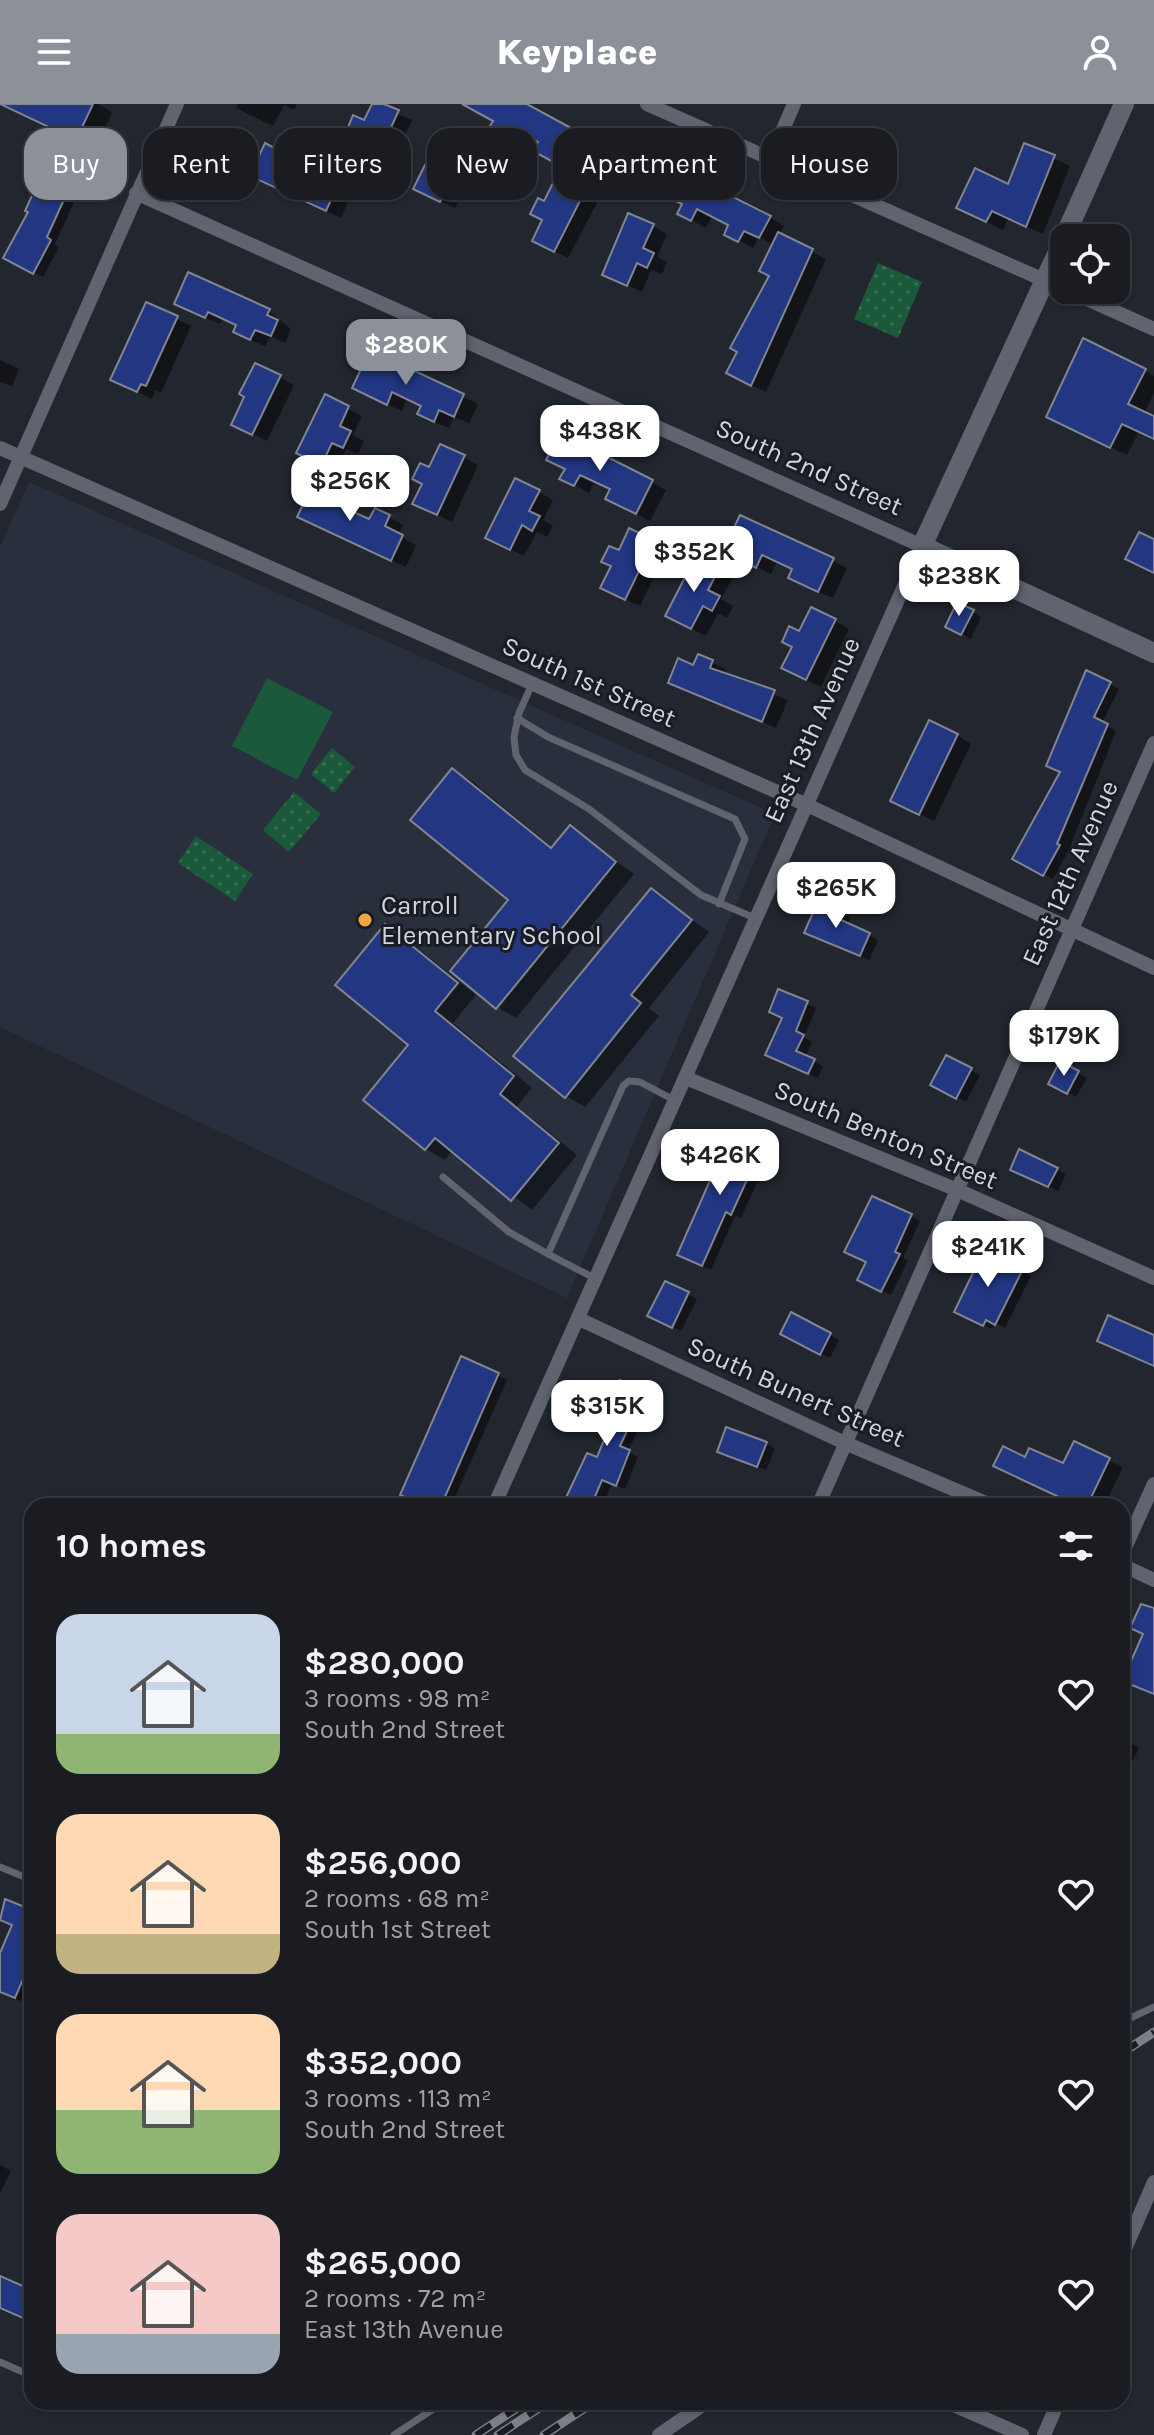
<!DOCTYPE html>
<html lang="en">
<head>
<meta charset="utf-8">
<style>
  :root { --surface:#1a1c22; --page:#23252a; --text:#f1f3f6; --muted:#9fa1a5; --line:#383a40; --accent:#8c9099 }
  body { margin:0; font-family:Karla,sans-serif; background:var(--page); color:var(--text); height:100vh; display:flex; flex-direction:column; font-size:30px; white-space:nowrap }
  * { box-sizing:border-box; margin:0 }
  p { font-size:26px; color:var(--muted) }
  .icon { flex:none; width:44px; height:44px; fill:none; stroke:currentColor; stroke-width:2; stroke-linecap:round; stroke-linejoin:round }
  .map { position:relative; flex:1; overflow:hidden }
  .side { position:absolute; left:24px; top:1394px; width:1106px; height:912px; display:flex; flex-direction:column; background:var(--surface); border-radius:24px; box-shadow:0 2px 6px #0004,0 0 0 2px var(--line) }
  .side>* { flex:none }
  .top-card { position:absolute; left:24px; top:24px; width:1106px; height:72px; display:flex; gap:16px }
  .buttons { position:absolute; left:1050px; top:120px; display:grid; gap:16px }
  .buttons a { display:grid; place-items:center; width:80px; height:80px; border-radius:16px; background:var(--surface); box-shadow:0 2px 6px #0004,0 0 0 2px var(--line); font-size:40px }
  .price { position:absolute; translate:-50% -68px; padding:0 18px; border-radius:16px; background:#fff; color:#222; font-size:26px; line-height:52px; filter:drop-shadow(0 2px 4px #0008) }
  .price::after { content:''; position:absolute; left:50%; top:48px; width:24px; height:18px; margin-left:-12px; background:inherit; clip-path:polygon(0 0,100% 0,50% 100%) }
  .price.current { background:var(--accent); color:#fff }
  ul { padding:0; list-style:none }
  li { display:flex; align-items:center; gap:24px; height:200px; padding:0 32px }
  li span { display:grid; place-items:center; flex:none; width:224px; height:160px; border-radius:24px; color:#555 }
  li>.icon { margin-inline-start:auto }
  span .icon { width:96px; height:96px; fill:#fffc; stroke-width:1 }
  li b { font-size:34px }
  h2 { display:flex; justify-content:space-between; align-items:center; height:96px; padding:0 32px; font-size:34px }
  .chip { padding:0 28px; border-radius:24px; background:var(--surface); box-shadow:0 2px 6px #0004,0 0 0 2px var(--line); font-size:28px; line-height:72px }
  .chip.current { background:var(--accent); color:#fff }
  header { display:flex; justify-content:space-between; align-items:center; height:104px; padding:0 32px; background:var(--accent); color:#fff; font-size:36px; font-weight:800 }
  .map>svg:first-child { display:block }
  .built { fill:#292f3d }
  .green { fill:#1b593b }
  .park { fill:url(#park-dots) }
  .shadow { fill:#0007 }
  .building { fill:#223682; stroke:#81858f; stroke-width:2 }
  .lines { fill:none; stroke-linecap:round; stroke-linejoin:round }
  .lane { stroke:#60646e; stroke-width:7 }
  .street { stroke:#60646e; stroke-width:14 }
  .secondary { stroke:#60646e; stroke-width:20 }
  .rail-casing { stroke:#7c8086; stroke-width:9 }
  .rail { stroke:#191c24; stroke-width:6; stroke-dasharray:18; stroke-linecap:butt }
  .poi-dot { fill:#f3a443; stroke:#191c24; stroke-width:3 }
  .labels { text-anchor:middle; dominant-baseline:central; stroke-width:6; stroke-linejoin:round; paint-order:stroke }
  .street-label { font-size:26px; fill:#d2d5da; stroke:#191c24 }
  .poi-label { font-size:26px; fill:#d2d5da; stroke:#191c24; text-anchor:start }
</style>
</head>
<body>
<header><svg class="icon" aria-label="menu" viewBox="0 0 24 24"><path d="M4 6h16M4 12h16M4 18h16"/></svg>Keyplace<svg class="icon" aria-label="person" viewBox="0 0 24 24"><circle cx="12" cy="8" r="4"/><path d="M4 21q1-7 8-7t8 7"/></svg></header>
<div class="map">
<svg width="1154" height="2331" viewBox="0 0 1154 2331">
  <defs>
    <pattern id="park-dots" width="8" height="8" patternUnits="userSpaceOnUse" patternTransform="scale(2)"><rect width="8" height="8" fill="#1b593b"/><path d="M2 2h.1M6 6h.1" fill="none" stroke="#3b7057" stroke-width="1.8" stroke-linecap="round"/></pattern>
  </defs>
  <rect width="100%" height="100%" fill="#22262e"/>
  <polygon class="built" points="29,378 775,710 567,1194 0,923 0,443"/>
  <polygon class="green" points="267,574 333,608 297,676 232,642"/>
  <g class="park">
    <polygon points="878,159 922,178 898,234 854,215"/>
    <polygon points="332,644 355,663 334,689 311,670"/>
    <polygon points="294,688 321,710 289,748 263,726"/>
    <polygon points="196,732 253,770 235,797 178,759"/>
  </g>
  <g class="shadow">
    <polygon points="0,0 98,0 112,8 96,45"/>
    <polygon points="238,0 297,0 294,6 284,1 273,22 236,4"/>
    <polygon points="374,0 412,16 385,73 363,63 365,18"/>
    <polygon points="482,0 522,0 595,40 579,70 536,47 540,38 525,29 518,42 490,26 495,16"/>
    <polygon points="444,28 481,47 471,68 482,74 475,86 465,82 455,104 430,92"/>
    <polygon points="266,42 293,56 289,64 304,71 341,73 355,81 341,114 252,73"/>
    <polygon points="1026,42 1070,62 1043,130 1008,114 1003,126 959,104 1009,82"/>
    <polygon points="45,67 80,85 55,140 59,143 43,173 6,153 31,108"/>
    <polygon points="583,91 597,99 568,154 548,144 544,116"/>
    <polygon points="684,100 770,113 784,122 779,131 826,155 766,288 743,277 771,172 774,141 759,133 753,144 726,130 731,121 712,112 706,124 679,109"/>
    <polygon points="653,122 667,130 657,153 667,158 662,170 651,166 642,188 604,170"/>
    <polygon points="147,201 191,222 161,289 156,286 152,295 113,276"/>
    <polygon points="190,207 269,207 291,225 285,239 270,232 265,242 250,236 238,222 223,214 220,220"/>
    <polygon points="370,249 478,300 469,319 454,313 449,324 434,318 423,302 407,294 402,307 368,292"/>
    <polygon points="0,256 19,265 12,282 0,278"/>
    <polygon points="1145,267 1154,272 1154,289 1144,310 1154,314 1154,335 1139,327 1127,351 1064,321"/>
    <polygon points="280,273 294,281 267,337 248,328"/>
    <polygon points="325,293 362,312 353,331 364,337 358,350 346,345 336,368 313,357"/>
    <polygon points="464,353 478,361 452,418 429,407 430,366"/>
    <polygon points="567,365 652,378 666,386 650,417 622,402 612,386 595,377 589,389 562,374"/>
    <polygon points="314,382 355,403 352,410 370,418 389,413 403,421 398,431 416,441 406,463 314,420"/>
    <polygon points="539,388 553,396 543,416 553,422 547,433 537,428 524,452 502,441"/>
    <polygon points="741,413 847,464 833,494 804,482 794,466 777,458 771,470 743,456 749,445"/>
    <polygon points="653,437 667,446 640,502 617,492 620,449"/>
    <polygon points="697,455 732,475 721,495 733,502 727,514 718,509 706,532 681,519"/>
    <polygon points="973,508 981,513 971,535 948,522"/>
    <polygon points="835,517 849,525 821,583 798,572 800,530"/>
    <polygon points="712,558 726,566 724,571 788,596 776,624 670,578"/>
    <polygon points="1110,580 1119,585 1102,619 1116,627 1068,748 1053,775 1014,754"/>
    <polygon points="957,631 971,640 934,717 907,704"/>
    <polygon points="453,666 472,677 553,744 570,724 634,770 516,914 497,903 511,795"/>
    <polygon points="652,786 709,828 649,904 659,912 585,1003 566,992"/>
    <polygon points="841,809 850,814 847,821 878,836 869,856 813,831"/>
    <polygon points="385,822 404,833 476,891 453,919 532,984 517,1002 577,1051 532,1106 453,1046 445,1056 426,1045 411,940"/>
    <polygon points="779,888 816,904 804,933 812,938 805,953 823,962 818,974 776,955 784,914"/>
    <polygon points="947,954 980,971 966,998 933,980"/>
    <polygon points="1061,960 1087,974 1076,993 1051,979"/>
    <polygon points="761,1045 770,1050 741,1114 735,1112 711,1166 688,1155"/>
    <polygon points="1057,1065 1066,1070 1058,1087 1021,1070"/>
    <polygon points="911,1112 920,1117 903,1154 908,1157 891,1191 868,1180"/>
    <polygon points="985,1148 1031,1172 1005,1224 995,1219 992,1225 965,1212"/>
    <polygon points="666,1179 697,1195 681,1227 659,1216"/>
    <polygon points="792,1211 839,1236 830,1254 782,1229"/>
    <polygon points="462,1255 507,1276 451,1402 397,1402"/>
    <polygon points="644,1290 653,1295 628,1347 638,1353 625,1385 612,1380 602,1402 566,1402 598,1356 610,1327"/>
    <polygon points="766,1339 775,1345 766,1366 728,1352"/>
    <polygon points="1074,1339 1123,1363 1104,1402 1079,1402 1026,1355 1064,1362"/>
    <polygon points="1122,1635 1139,1644 1124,1675 1122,1674"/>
    <polygon points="7,1798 32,1808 30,1901 0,1888 0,1854 14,1822 0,1814"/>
    <polygon points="32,2043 32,2071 22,2065"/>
    <polygon points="0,2061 11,2067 0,2089"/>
    <polygon points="0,2174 32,2189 32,2220 0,2205"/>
  </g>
  <g class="building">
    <polygon points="0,0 93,0 76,36"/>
    <polygon points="372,0 384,0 399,6 371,67 347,56 357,33 346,28 353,11 364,16"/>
    <polygon points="462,0 527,0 582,30 564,64 533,47 538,38 510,23 504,35 487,27 493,17"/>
    <polygon points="443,25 468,37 458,58 468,64 460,80 451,75 440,98 413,85"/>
    <polygon points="265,39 280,47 276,56 303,68 309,56 342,72 326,107 235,65 245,45 259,52"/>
    <polygon points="1024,39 1055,51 1026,123 992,107 986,118 956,104 975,64 1008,80"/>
    <polygon points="44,65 72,78 47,133 51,136 33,170 3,154 28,108 25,107"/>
    <polygon points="677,65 771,112 759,134 744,127 738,138 724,131 728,121 697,105 691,117 677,110 682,100 664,91"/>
    <polygon points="555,75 584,89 554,148 532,137 542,116 530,110 538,94 544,97"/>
    <polygon points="628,109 654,120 643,144 654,149 647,164 637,159 627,182 602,171"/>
    <polygon points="778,128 813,145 751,282 726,269 737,248 730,244 769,172 759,167"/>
    <polygon points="188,168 270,205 267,211 278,216 271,232 255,226 250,236 233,228 236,221 208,208 205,214 174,200"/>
    <polygon points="146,198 178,212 146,282 141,280 137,288 110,276"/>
    <polygon points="1083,234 1146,265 1128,300 1154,312 1154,335 1122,320 1110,344 1046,313"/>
    <polygon points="370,246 464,290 454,313 439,306 434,318 417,310 421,302 392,288 387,301 352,284"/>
    <polygon points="255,259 281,271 252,331 231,321 244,293 239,290"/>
    <polygon points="325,290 349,302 340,322 351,327 343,344 332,339 321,362 296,349"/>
    <polygon points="560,329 653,376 636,410 605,395 610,385 580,371 574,382 559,375 565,365 546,356"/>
    <polygon points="440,340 465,351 437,411 412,400 422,380 412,375 420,359 429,363"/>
    <polygon points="515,374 540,386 529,407 540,412 532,427 522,421 510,446 485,434"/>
    <polygon points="313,380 342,393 338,401 369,415 375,404 390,411 385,422 403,431 391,457 297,413"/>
    <polygon points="740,411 834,454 818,488 788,474 792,465 762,451 756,464 741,457 747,444 728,436"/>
    <polygon points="629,424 654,436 625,496 600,484 611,462 601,458 609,442 619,446"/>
    <polygon points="1139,428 1154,435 1154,469 1125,455"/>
    <polygon points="696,452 719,465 708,486 720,492 712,507 703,502 691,525 665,512"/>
    <polygon points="957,498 974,506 961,531 945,523"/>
    <polygon points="811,503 836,515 806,576 781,564 792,543 782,538 789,522 799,527"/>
    <polygon points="698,550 713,556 710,564 775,586 762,618 668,579 678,554 693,561"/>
    <polygon points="1086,566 1111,578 1094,613 1108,620 1057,740 1060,741 1043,772 1012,755 1060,668 1046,662"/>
    <polygon points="929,616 958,630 919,711 890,697"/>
    <polygon points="452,664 551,744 570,721 616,758 496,905 450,867 508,796 410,716"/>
    <polygon points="651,784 692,816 631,891 641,899 565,994 513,952"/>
    <polygon points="818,797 842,807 839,815 870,829 860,852 804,829"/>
    <polygon points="385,820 458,879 435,907 514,972 500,990 559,1039 511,1097 435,1034 425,1046 363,996 408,941 335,881"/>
    <polygon points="778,885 808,897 796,927 804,931 796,947 815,955 808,970 765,951 782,914 769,908"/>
    <polygon points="946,951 972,964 956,995 930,981"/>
    <polygon points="1060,957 1079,967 1067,990 1048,980"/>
    <polygon points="731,1029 762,1043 731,1111 726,1108 702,1162 677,1151"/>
    <polygon points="1019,1045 1058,1064 1048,1083 1010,1066"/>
    <polygon points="872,1092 912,1110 895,1148 900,1150 881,1188 857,1176 866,1158 844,1148"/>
    <polygon points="984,1146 1023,1165 995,1221 986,1216 983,1222 954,1208"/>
    <polygon points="665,1177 689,1188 672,1224 647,1212"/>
    <polygon points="791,1208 831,1229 820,1251 780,1230"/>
    <polygon points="1108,1211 1154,1231 1154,1262 1097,1237"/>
    <polygon points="461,1252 499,1269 441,1402 425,1402 400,1391"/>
    <polygon points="620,1276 645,1288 620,1342 630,1346 616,1382 602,1376 591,1402 562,1402 587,1349 597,1353 608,1327 598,1322"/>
    <polygon points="726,1323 767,1338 757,1363 717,1348"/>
    <polygon points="1074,1337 1110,1354 1087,1402 1078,1402 993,1362 1003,1342 1025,1353 1029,1344 1063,1359"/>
    <polygon points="1141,1500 1154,1504 1154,1590 1122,1577 1122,1553 1131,1557 1143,1530 1130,1524"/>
    <polygon points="5,1795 32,1806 32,1854 15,1894 0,1888 0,1849 12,1821 0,1816"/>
    <polygon points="0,2172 32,2186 32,2218 0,2204"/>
  </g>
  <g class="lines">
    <g class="lane">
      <polyline points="532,580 519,609 514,633 516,651 525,666 589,705 701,791 757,815"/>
      <polyline points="517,614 548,633 735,715 745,735 719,800"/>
      <polyline points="443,1073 509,1128 548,1150"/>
      <polyline points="596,1175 548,1150 623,982 629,977 640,978 674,996"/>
      <polyline points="0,1763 32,1776"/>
      <polyline points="1122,1918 1154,1903"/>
      <polyline points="0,2258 32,2272"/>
      <polyline points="394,2331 444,2298"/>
    </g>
    <g class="street">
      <polyline points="647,0 1064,185"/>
      <polyline points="771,53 794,0"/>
      <polyline points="136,89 922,442 494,1402"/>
      <polyline points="1067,186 1154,225"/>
      <polyline points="0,344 807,701 1154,864"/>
      <polyline points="0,400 177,0"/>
      <polyline points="686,974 955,1085 1154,1174"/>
      <polyline points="579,1215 845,1339 993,1402"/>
      <polyline points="818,1402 1154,639"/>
      <polyline points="1122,1450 1154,1380"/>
      <polyline points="1122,1461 1154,1476"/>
      <polyline points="1122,2152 1154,2078"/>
      <polyline points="947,2298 1022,2331"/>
      <polyline points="659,2331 707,2298"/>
      <polyline points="1044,2331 1058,2298"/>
    </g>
    <g class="secondary">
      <polyline points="1064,134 1124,0"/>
      <polyline points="1064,135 922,442 1154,549"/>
    </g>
    <g class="rail-casing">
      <g id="rail">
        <polyline points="1122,1949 1154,1928"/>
        <polyline points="476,2331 526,2298"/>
        <polyline points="498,2331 548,2298"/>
        <polyline points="544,2331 594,2298"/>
      </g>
    </g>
    <use href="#rail" class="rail"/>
  </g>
  <circle class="poi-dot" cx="365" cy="816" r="8"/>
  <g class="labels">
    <g class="street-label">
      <text transform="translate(809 363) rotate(24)">South 2nd Street</text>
      <text transform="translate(589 578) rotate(24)">South 1st Street</text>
      <text transform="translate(812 626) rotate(-66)">East 13th Avenue</text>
      <text transform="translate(1070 769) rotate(-66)">East 12th Avenue</text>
      <text transform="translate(886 1031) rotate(23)">South Benton Street</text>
      <text transform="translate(796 1288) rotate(24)">South Bunert Street</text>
    </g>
    <g class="poi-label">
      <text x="381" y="801">Carroll<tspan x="381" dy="30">Elementary School</tspan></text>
    </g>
  </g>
</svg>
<div class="buttons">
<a><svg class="icon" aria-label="locate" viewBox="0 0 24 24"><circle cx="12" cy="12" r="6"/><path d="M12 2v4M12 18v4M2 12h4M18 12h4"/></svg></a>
</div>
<b class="price current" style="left:406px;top:283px">$280K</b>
<b class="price" style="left:600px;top:369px">$438K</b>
<b class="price" style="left:350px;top:419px">$256K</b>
<b class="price" style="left:694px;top:490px">$352K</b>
<b class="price" style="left:959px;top:514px">$238K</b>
<b class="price" style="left:836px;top:826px">$265K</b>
<b class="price" style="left:1064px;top:974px">$179K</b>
<b class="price" style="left:720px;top:1093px">$426K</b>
<b class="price" style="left:988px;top:1185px">$241K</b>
<b class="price" style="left:607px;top:1344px">$315K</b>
<div class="top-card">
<a class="chip current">Buy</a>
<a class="chip">Rent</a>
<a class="chip">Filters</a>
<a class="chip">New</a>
<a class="chip">Apartment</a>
<a class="chip">House</a>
</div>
<section class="side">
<h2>10 homes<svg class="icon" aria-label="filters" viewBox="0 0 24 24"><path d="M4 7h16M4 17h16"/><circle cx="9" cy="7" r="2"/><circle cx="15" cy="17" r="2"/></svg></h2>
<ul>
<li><span style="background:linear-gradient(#c9d6e8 75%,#8fb573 0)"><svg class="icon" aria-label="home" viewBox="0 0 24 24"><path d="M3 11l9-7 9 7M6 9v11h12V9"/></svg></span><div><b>$280,000</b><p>3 rooms · 98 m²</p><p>South 2nd Street</p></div><svg class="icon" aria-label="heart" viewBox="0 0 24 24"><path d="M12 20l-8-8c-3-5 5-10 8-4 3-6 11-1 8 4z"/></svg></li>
<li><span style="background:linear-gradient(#ffd9b3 75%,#c2b280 0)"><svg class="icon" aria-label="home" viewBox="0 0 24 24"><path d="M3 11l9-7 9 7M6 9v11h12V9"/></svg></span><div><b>$256,000</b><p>2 rooms · 68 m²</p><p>South 1st Street</p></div><svg class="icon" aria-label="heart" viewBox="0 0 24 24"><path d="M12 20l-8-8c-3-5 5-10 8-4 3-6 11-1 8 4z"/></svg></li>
<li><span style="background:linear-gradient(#ffd9b3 60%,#8fb573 0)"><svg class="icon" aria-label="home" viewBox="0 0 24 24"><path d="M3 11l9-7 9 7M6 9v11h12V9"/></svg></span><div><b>$352,000</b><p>3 rooms · 113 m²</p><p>South 2nd Street</p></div><svg class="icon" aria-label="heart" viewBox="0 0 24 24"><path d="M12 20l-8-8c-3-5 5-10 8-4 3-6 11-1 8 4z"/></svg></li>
<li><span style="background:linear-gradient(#f6c9c9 75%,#9aa5b1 0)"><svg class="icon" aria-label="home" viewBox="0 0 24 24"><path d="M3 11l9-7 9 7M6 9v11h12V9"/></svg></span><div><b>$265,000</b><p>2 rooms · 72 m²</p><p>East 13th Avenue</p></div><svg class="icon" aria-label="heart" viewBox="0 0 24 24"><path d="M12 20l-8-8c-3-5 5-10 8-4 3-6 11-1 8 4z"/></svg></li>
</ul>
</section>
</div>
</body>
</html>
